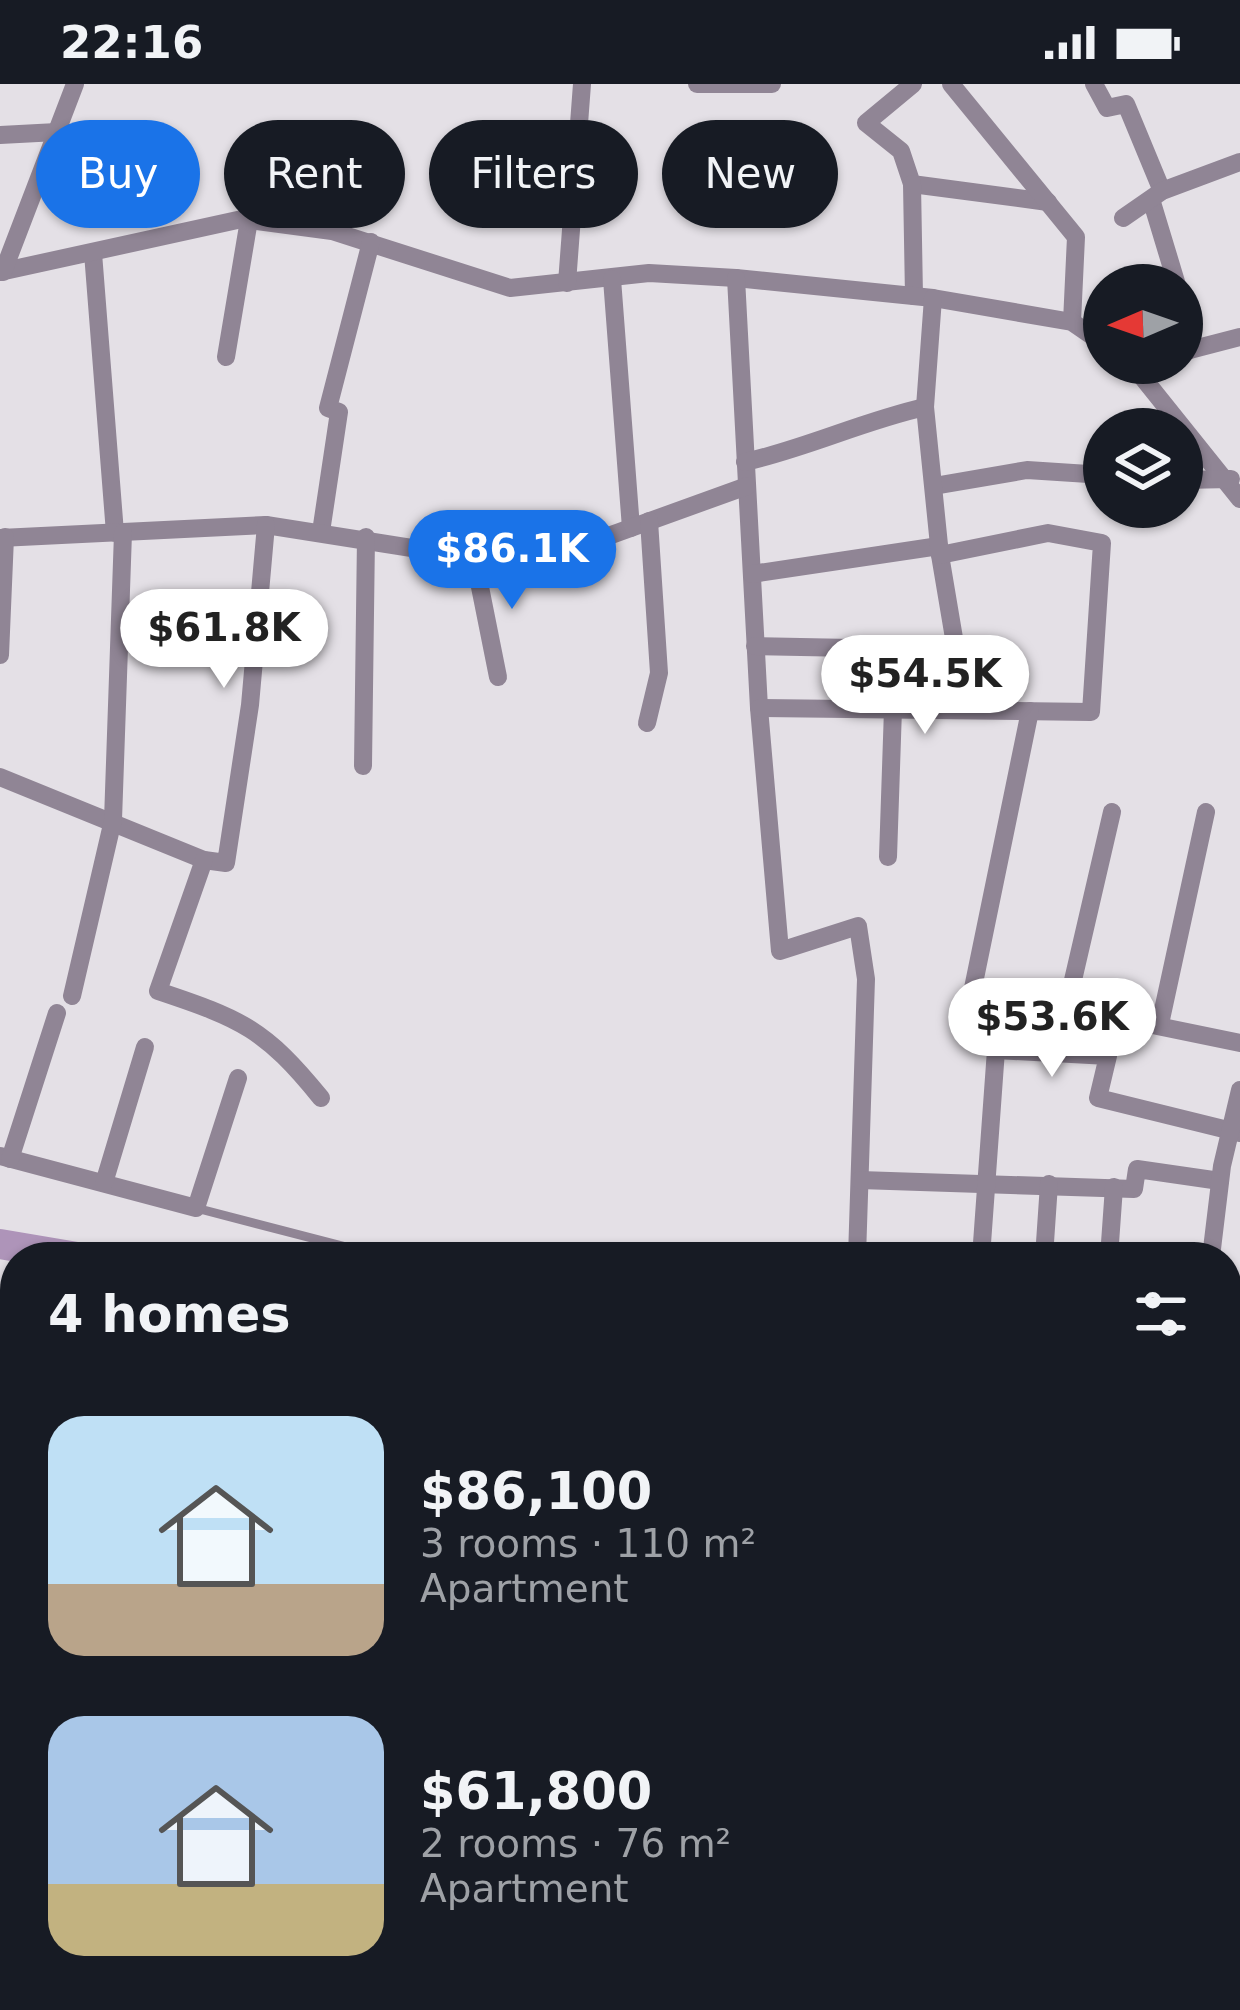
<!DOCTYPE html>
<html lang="en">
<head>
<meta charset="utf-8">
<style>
  :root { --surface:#171b24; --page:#242831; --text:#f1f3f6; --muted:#9ea1a6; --accent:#1a73e8 }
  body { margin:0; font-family:"DejaVu Sans",sans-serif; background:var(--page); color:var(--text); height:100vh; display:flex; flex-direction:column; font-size:45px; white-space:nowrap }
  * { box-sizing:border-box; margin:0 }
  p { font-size:39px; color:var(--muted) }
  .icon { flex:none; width:66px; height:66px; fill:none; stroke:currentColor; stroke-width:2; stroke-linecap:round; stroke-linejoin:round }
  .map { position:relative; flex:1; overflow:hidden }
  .details { position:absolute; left:0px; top:1158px; width:1242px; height:768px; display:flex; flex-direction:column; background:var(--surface); border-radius:48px 48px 0 0; box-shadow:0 3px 9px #0004 }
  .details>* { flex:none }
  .banner { position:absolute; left:36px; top:36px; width:1170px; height:108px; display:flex; gap:24px }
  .needle { width:78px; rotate:268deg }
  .buttons { position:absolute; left:1083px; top:180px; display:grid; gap:24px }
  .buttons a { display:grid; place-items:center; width:120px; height:120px; border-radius:50%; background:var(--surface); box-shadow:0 3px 9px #0004; font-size:60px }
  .price { position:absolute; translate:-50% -102px; padding:0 27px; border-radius:42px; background:#fff; color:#222; font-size:39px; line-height:78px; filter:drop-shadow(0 3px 6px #0008) }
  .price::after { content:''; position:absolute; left:50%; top:72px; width:36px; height:27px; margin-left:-18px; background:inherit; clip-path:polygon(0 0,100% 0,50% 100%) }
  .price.on { background:var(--accent); color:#fff }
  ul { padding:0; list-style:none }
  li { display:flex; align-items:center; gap:36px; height:300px; padding:0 48px }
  li span { display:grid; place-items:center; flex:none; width:336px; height:240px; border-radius:36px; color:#555 }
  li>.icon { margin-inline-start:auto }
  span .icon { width:144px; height:144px; fill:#fffc; stroke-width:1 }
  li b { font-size:51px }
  h2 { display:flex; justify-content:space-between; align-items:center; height:144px; padding:0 48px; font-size:51px }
  .tag { padding:0 42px; border-radius:54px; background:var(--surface); box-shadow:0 3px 9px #0004; font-size:42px; line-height:108px }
  .tag.on { background:var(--accent); color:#fff }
  .status { display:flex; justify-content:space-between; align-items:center; height:84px; padding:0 60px; background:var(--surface); direction:ltr }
  .status svg { height:33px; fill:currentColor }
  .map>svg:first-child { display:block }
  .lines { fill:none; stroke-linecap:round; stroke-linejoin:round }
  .river { stroke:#ae94b9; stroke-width:30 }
  .lane { stroke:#908595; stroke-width:9 }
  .street { stroke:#908595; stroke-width:18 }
  .secondary { stroke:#695970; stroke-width:24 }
</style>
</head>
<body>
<div class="status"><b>22:16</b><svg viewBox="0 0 49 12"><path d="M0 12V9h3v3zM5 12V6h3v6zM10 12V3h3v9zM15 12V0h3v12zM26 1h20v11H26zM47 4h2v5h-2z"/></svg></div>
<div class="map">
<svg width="1240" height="1926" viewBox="0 0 1240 1926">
  <rect width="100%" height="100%" fill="#e4e0e6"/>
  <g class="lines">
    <g class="river">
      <polyline points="0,1160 77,1173"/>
      <polyline points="1227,1383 1240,1385"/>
    </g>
    <g class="lane">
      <polyline points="196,1124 385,1173"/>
      <polyline points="0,1220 15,1223"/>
      <polyline points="1227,1351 1240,1354"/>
    </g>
    <g class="street">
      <polyline points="697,0 772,0"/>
      <polyline points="913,0 866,39 901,67 912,100 1048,118"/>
      <polyline points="951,0 1076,153 1072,238"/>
      <polyline points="1094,0 1107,24 1126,20 1162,107"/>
      <polyline points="0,51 57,48"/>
      <polyline points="912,100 914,212"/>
      <polyline points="1151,115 1177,201"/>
      <polyline points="1123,134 1162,107 1240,78"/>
      <polyline points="93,169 115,449"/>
      <polyline points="0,188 242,135 332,147 510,204 649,189 736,194 933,214 1072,238 1104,260"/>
      <polyline points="3,188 75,0"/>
      <polyline points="736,194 759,624 780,867 858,842 866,895 857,1173"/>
      <polyline points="612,195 631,444"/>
      <polyline points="567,199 582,0"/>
      <polyline points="1182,218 1188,267"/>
      <polyline points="1182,268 1240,253"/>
      <polyline points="226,273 249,136"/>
      <polyline points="1131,279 1240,415"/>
      <path d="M745,378c62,-14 118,-41 180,-55"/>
      <polyline points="1182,396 1231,395"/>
      <polyline points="934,402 1027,386 1104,391"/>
      <polyline points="321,448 339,328 328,324 371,158"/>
      <polyline points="0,454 266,441 494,477 589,459 747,402"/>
      <polyline points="474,473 498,593"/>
      <polyline points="752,490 939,462"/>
      <polyline points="755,562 956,566 940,471"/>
      <polyline points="0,571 5,453"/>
      <polyline points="759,624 1091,628 1102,459 1048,449 940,471 925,323 933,214"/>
      <polyline points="1030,627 973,904 1240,959"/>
      <polyline points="647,639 659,589 649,437"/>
      <polyline points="363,682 366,453"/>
      <polyline points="0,693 204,776 226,779 250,621 266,441"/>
      <polyline points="888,773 893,625"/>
      <path d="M204,776l-46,131c84,28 107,38 163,107"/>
      <polyline points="72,912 113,736 123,449"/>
      <polyline points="1067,922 1112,728"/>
      <polyline points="1160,940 1206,728"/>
      <polyline points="0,1072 196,1124 238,994"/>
      <polyline points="10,1075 57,929"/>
      <polyline points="860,1096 1134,1105 1137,1085 1220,1097"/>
      <polyline points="104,1099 145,963"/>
      <polyline points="981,1173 996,966 1108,972 1098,1014 1240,1049"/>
      <polyline points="1044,1173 1049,1100"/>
      <polyline points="1109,1173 1114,1103"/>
      <polyline points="1211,1173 1222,1082 1240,1006"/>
      <polyline points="1227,1207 1240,1209"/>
      <polyline points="0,1312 1,1309"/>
      <polyline points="0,1453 15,1419"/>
      <polyline points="0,1622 15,1588"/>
      <polyline points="1231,1648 1240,1627"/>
      <polyline points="0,1811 15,1818"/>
      <polyline points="0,1910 37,1926"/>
      <polyline points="604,1911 638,1926"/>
      <polyline points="937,1911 971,1926"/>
      <polyline points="92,1926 98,1911"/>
      <polyline points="211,1926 218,1911"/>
      <polyline points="332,1926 338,1911"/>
      <polyline points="777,1926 784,1911"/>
      <polyline points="920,1926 927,1911"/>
      <polyline points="1068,1926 1074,1911"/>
      <polyline points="1222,1926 1240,1886"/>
    </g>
    <g class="secondary">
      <polyline points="0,1248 15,1251"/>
      <polyline points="1227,1478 1240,1480"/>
    </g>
  </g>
</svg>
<div class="buttons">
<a><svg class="needle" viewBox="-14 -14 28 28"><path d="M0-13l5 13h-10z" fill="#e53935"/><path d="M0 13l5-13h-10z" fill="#9ea1a6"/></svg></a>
<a><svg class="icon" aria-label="layers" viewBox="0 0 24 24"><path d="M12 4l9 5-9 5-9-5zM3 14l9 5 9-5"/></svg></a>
</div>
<b class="price on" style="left:512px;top:528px">$86.1K</b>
<b class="price" style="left:224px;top:607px">$61.8K</b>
<b class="price" style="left:925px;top:653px">$54.5K</b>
<b class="price" style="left:1052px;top:996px">$53.6K</b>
<div class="banner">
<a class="tag on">Buy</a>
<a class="tag">Rent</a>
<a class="tag">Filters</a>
<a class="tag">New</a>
</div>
<section class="details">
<h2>4 homes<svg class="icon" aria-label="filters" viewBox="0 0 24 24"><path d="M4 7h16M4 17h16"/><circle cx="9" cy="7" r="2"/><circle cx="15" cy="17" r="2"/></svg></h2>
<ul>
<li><span style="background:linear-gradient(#bfe0f5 70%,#b9a48a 0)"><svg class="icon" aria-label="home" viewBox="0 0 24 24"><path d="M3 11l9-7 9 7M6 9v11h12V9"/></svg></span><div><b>$86,100</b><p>3 rooms · 110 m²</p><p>Apartment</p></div></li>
<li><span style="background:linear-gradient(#a9c7e8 70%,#c2b280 0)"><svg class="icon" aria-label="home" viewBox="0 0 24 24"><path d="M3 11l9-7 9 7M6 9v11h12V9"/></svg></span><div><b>$61,800</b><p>2 rooms · 76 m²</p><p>Apartment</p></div></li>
</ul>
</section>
</div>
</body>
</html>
